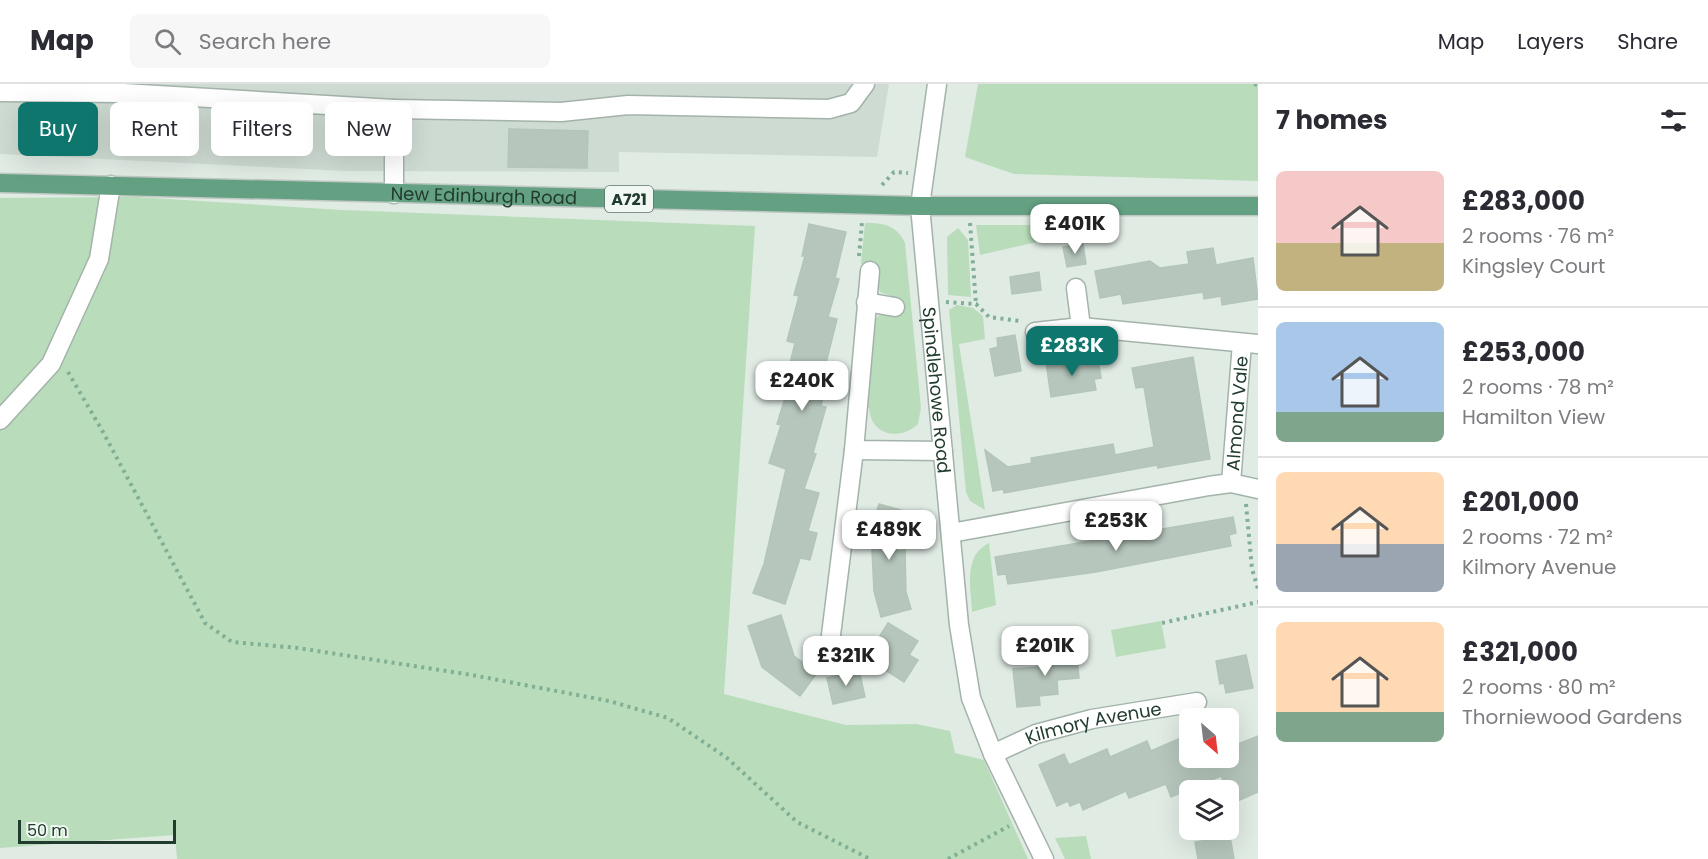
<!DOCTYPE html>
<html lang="en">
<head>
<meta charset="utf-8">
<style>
  :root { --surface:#fff; --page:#f7f7f7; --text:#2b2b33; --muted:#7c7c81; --line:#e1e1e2; --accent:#0f766e }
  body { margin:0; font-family:Poppins,sans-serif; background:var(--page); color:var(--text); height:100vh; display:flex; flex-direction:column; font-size:22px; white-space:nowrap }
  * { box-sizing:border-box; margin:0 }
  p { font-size:20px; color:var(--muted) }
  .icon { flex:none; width:33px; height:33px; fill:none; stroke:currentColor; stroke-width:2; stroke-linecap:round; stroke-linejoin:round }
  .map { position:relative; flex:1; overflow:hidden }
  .drawer { display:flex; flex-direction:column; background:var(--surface); width:450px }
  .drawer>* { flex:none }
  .banner { position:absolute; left:18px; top:18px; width:570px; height:54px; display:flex; gap:12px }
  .needle { width:39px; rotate:152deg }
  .buttons { position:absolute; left:1179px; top:624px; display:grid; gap:12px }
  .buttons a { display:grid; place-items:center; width:60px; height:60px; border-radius:9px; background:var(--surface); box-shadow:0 6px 24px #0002; font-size:30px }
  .scale { position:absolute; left:18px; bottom:15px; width:158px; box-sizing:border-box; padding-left:6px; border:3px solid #213c2e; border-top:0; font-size:16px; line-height:21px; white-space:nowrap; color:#213c2e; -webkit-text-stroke:4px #f1f8f3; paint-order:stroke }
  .price { position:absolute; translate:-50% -51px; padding:0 14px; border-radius:12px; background:#fff; color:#222; font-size:20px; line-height:39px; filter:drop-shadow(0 2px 3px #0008) }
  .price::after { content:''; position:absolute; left:50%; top:36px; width:18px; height:14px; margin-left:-9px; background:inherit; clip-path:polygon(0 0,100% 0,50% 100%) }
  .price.active { background:var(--accent); color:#fff }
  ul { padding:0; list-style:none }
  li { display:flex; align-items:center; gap:18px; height:150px; padding:0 18px }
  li+li { border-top:2px solid var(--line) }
  li span { display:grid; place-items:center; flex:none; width:168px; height:120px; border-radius:9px; color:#555 }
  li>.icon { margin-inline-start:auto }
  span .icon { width:72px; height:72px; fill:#fffc; stroke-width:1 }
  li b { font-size:26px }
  h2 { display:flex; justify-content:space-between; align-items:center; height:72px; padding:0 18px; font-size:26px }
  .pill { padding:0 21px; border-radius:9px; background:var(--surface); box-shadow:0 6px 24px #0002; font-size:21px; line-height:54px }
  .pill.active { background:var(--accent); color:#fff }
  header { display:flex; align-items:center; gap:36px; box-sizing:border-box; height:84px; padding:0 30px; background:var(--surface); border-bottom:2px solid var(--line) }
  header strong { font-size:28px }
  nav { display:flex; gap:33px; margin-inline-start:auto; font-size:21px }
  .search { width:420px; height:54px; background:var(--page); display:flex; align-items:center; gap:15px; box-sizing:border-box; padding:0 21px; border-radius:9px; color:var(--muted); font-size:22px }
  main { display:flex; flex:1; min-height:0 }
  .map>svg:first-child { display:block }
  .built { fill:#cedbd2 }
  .green { fill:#b9ddba }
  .building { fill:#b6c6bc; stroke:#b3c5b9; stroke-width:1.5 }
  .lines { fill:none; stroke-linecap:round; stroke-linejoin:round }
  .minor-casing { stroke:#a3b3aa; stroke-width:21 }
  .major-casing { stroke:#c1c8c4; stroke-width:21 }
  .path { stroke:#80af95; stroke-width:4; stroke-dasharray:3 4.5; stroke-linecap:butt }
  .minor { stroke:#fff; stroke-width:18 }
  .major { stroke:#64a183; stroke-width:18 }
  .labels { text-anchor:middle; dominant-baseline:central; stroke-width:4.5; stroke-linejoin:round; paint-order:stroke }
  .shield { fill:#f1f8f3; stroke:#5f7469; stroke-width:1.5 }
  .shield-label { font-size:16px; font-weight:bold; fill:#213c2e }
  .street-label { font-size:18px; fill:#213c2e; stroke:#f1f8f3 }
</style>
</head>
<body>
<header>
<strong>Map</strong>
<div class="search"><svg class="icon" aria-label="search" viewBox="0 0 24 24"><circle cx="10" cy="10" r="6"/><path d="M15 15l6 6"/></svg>Search here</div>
<nav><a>Map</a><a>Layers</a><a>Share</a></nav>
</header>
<main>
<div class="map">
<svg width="1258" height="775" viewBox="0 0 1258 775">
  <rect width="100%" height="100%" fill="#e0ebe4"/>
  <polygon class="built" points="0,0 889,0 877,73 619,68 619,88 345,87 0,70"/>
  <g class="green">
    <polygon points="978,0 1258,0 1258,97 1014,90 965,73"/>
    <polygon points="136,113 342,126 755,142 724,610 846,641 916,640 950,647 955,669 984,676 1028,775 177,775 175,751 0,764 0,114"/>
    <path d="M865,139c18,0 32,2 40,20l16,165 -3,16c-18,17 -47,12 -49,-16l-5,-2 10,-86 7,-6h17l2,-15 -20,-7 -3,-9 2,-16 -18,-3z"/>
    <polygon points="976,141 1112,141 980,171"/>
    <polygon points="958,144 968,156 971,213 948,211 947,153"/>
    <polygon points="957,221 973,224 983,232 985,255 959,260 985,426 970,417 966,408 949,226"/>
    <path d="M989,459l7,62 -24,7c-1,-24 -9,-57 17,-69z"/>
    <polygon points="1161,537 1166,564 1116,573 1111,546"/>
    <polygon points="1086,752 1091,775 1065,775 1055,754"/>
  </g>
  <g class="building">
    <polygon points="509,45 588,47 587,84 508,83"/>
    <polygon points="809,140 846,148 835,194 839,195 828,233 837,235 826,279 830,280 821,322 826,323 813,369 816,370 804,405 819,409 808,447 817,449 810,476 800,474 785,520 753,509 764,480 786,385 769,379 781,341 777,340 789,301 785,300 795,259 787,257 799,212 794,211 805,172 802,172"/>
    <polygon points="1083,160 1086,180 1067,183 1063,163"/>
    <polygon points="1213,164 1216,181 1253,174 1258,215 1222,221 1221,212 1204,215 1203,208 1123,220 1121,210 1100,214 1095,187 1150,177 1160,184 1189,180 1187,168"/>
    <polygon points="1039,188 1041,206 1012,210 1010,193"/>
    <polygon points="1015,251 1021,287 995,292 990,265 998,263 997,254"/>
    <polygon points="1193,273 1210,375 1158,384 1157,381 1004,409 1003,405 993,407 985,366 1008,383 1032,379 1031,374 1113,360 1115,371 1154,363 1144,303 1136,304 1132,284"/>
    <polygon points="1098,274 1101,294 1094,295 1096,306 1051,313 1046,278 1064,275 1065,281"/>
    <polygon points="879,420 908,428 896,467 905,466 906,508 911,525 881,533 874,507 871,445"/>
    <polygon points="1233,433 1236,449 1229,451 1231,462 1096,488 1008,500 1006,490 998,491 995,473"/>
    <polygon points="781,531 794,572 817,589 800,612 762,583 748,542"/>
    <polygon points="888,539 918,557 909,571 918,576 904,598 866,574"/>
    <polygon points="1076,561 1079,594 1057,596 1058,610 1039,612 1040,621 1017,623 1013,585 1039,583 1038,577 1059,576 1057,563"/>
    <polygon points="1246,571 1253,604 1226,609 1224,599 1220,600 1216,577"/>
    <polygon points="859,586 865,613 833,620 827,594"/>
    <polygon points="1190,650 1190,674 1228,674 1228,664 1258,652 1258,708 1233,719 1221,692 1171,713 1166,700 1129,714 1126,707 1083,726 1080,718 1070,722 1068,717 1057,722 1039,681 1064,670 1069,681 1107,665 1110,673 1147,657 1151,667"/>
    <polygon points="1230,752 1234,775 1198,775 1195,758"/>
  </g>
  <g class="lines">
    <g class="minor-casing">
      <g id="minor">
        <path id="s1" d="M937,0l-17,122 39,419 12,73 22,56 51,105"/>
        <polyline points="0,8 123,9 394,25"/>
        <polyline points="394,110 394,25 561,28 628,21 829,25 851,19 865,0"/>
        <polyline points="870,187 854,366 943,367"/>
        <polyline points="1076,204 1081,243"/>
        <polyline points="866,218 895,223"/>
        <polyline points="1035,248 1081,243 1258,260"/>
        <polyline points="0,336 51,280 99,175 111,101"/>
        <path id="s2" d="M1231,399l11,-140"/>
        <polyline points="951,449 1209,402 1231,399 1258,405"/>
        <polyline points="830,559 854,366"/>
        <path id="s3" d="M993,670l43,-20 56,-15 105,-17"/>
      </g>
    </g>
    <g class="major-casing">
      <g id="major">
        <path id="s4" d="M0,99l920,23h338"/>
      </g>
    </g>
    <g class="path">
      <polyline points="1254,0 1258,1"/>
      <polyline points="882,101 894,88 908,89"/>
      <polyline points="970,139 976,220"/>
      <polyline points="859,172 862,138"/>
      <polyline points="946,218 976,220 989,233 1020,237"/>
      <polyline points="68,288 103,348 205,539 232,558 298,564 472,591 609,617 668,634 727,674 797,738 870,775"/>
      <polyline points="1246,420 1252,485 1258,505"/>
      <polyline points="1162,539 1258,518"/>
      <polyline points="948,775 1009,742"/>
    </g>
    <use href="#minor" class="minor"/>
    <use href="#major" class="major"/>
  </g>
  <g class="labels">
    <rect class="shield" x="605" y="102" width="48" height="26" rx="4.5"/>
    <g class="shield-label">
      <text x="629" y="115">A721</text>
    </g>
    <g class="street-label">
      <text stroke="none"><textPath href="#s4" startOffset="484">New Edinburgh Road</textPath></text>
      <text stroke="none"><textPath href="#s1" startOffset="308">Spindlehowe Road</textPath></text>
      <text stroke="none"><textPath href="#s2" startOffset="70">Almond Vale</textPath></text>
      <text stroke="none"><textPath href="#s3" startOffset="106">Kilmory Avenue</textPath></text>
    </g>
  </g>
</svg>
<div class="buttons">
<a><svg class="needle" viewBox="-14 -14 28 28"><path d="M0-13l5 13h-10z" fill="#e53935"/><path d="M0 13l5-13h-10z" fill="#7c7c81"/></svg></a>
<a><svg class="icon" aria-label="layers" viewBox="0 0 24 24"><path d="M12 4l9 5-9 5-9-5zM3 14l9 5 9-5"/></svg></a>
</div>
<div class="scale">50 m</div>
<b class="price" style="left:1075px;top:171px">£401K</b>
<b class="price active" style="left:1072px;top:293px">£283K</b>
<b class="price" style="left:802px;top:328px">£240K</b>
<b class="price" style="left:1116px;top:468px">£253K</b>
<b class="price" style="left:889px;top:477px">£489K</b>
<b class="price" style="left:1045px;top:593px">£201K</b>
<b class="price" style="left:846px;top:603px">£321K</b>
<div class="banner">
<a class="pill active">Buy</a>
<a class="pill">Rent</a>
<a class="pill">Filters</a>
<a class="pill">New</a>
</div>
</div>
<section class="drawer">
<h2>7 homes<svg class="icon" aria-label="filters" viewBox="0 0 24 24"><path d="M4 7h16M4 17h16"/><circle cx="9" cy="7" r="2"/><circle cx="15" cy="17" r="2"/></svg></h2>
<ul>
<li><span style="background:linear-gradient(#f6c9c9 60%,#c2b280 0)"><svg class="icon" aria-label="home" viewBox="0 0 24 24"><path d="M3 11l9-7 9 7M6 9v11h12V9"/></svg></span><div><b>£283,000</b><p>2 rooms · 76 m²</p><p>Kingsley Court</p></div></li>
<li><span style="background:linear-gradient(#a9c7e8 75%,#7fa58c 0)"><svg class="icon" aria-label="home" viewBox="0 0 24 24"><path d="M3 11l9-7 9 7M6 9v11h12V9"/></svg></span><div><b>£253,000</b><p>2 rooms · 78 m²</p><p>Hamilton View</p></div></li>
<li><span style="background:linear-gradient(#ffd9b3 60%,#9aa5b1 0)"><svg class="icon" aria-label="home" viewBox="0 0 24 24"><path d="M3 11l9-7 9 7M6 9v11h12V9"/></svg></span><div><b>£201,000</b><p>2 rooms · 72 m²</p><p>Kilmory Avenue</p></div></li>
<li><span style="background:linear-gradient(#ffd9b3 75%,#7fa58c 0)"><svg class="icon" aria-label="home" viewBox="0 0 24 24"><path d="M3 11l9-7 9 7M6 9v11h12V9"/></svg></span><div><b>£321,000</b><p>2 rooms · 80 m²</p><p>Thorniewood Gardens</p></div></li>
</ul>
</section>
</main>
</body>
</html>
